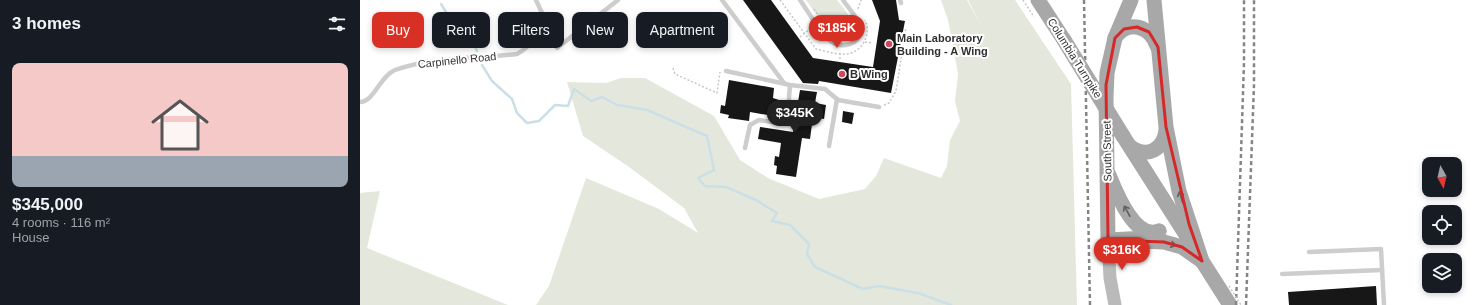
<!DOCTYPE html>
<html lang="en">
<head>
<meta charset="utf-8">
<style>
  :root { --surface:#171b24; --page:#242831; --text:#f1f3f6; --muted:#9ea1a6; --accent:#d93025 }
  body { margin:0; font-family:Arial,sans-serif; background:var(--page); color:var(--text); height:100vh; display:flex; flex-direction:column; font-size:15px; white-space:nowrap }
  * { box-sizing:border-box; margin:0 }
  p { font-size:13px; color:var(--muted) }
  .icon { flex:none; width:22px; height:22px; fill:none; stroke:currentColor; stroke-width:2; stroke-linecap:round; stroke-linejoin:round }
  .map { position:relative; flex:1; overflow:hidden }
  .panel { display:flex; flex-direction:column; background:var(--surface); width:360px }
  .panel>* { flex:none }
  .guide { position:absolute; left:12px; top:12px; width:380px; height:36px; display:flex; gap:8px }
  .needle { width:26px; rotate:172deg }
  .controls { position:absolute; left:1062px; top:157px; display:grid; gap:8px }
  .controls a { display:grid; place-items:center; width:40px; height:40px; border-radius:8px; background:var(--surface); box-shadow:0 2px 6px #0003; font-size:20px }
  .price { position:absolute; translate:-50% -34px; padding:0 9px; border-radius:14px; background:var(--accent); color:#fff; font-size:13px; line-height:26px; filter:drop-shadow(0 1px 2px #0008) }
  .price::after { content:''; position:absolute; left:50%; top:24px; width:12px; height:9px; margin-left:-6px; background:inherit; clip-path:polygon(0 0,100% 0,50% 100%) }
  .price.current { background:#222; color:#fff }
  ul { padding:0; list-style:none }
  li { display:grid; align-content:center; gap:8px; height:212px; padding:0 12px }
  li span { display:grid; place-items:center; height:124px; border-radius:8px; color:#555 }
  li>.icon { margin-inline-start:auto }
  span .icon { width:72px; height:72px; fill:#fffc; stroke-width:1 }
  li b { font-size:17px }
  h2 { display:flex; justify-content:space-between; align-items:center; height:48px; padding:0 12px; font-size:17px }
  .tag { padding:0 14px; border-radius:8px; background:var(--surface); box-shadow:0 2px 6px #0003; font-size:14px; line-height:36px }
  .tag.current { background:var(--accent); color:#fff }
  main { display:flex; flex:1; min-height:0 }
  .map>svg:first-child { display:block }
  .green { fill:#e4e8dc }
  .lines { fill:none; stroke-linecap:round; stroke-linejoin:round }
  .stream { stroke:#cbdfe7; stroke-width:2.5 }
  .building { fill:#171717 }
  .path { stroke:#c7c7c7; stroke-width:1.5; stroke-dasharray:2 2; stroke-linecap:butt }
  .lane { stroke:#cdcdcd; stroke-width:4.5 }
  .secondary { stroke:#bababa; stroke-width:13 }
  .primary { stroke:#a8a8a8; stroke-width:15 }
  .rail { stroke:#858585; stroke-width:2.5; stroke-dasharray:4 3; stroke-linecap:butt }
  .path-bridge { stroke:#c7c7c7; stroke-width:1.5; stroke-dasharray:2 2; stroke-linecap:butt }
  .primary-bridge { stroke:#a8a8a8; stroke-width:15 }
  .oneway { stroke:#606060 }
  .marked { fill:none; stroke:#d62828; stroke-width:3; stroke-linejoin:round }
  .poi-dot { fill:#d24760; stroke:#fff; stroke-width:1.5 }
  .labels { text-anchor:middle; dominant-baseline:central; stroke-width:4; stroke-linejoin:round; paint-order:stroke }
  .poi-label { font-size:11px; font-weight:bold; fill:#303030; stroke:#fff; text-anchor:start }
  .street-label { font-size:11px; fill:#303030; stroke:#fff }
</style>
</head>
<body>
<main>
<section class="panel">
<h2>3 homes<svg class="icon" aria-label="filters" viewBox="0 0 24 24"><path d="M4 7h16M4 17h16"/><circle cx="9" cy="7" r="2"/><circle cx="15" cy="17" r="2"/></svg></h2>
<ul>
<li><span style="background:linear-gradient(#f6c9c9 75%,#9aa5b1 0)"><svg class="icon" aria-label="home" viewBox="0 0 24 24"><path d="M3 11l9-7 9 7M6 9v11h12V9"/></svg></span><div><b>$345,000</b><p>4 rooms · 116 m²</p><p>House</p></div></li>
</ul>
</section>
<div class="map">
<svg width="1114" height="305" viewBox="0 0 1114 305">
  <rect width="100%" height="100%" fill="#fff"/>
  <g class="green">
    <path d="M446,0h31c8,10 16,18 15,32 -6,6 -12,8 -21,4z"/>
    <polygon points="581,0 607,0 621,25 608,0 655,0 711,84 717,305 176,305 189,286 226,178 299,209 338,233 324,208 269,167 223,136 207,82 246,83 261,78 285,78 354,116 380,160 408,178 459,199 505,189 516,176 524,158 581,178 587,166 590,140 600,121 595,101 598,74 588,20"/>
    <polygon points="20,191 7,248 148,305 0,305 0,193"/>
  </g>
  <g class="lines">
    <g class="stream">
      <polyline points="81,4 89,17 108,30 117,51"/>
      <polyline points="122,65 132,81 152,99 157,113 167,123 179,121 195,105 208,106 214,89 231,101 242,97 257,105 287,110 347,136 354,170 338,178 345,186 366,187 396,200 417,213 412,221 430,225 449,244 447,254 455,267 503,289 519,286 558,293 591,305"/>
    </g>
  </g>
  <g class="building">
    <polygon points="383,0 411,0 453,58 513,67 520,21 512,0 536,0 539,20 545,21 531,93 459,81 458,84 443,83"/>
    <polygon points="369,80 414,88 413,98 422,101 419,117 390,112 389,121 368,118 369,115 360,113 361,105 365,106"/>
    <polygon points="440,90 457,92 455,103 466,105 464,119 453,117 450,139 442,138 436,177 416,174 417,166 414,165 415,156 419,157 421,143 398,139 400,127 433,132"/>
    <polygon points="483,111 494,113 492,124 482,122"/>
    <polygon points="1016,286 1017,305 929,305 928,292"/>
  </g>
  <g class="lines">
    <g class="path">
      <path d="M420,0l36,49c9,2 22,6 31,5 15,-2 25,-20 18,-34"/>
      <polyline points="663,0 674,17"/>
      <path d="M454,9c9,12 20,37 36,19v-7"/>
      <polyline points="498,9 501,0"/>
      <polyline points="440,37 451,28"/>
      <polyline points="505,42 512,43"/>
      <polyline points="480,59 480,53"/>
      <polyline points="313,68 315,74 357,93 360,72"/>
      <polyline points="524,105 529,103 536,91 546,27"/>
    </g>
    <g class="lane">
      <polyline points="362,0 424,83"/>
      <path d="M440,0c7,10 23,37 32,42 10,7 29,2 28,-12 -1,-12 -11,-21 -17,-30"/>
      <polyline points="540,0 541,3"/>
      <polyline points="188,26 197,48 258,0"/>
      <polyline points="366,71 430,85 465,89 478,100 519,107"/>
      <path d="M0,102c14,0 20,-26 35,-32 38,-14 82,-11 122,-16 13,-7 20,-18 31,-28l-12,-26"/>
      <polyline points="469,146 477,99"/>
      <polyline points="385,148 390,125 399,120 427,124 430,85"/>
      <polyline points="949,252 1021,249 1024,305"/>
      <polyline points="922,274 1022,270"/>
    </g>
    <polyline class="secondary" points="748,240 750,278 755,305"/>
    <g class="primary">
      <polyline points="678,0 704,40"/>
      <polyline points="771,0 755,38 747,73 746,98 748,240 787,238 799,231"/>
      <polyline points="794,0 806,127 819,191 842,261 870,305"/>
      <path d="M755,38c13,-20 36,-11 42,8"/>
      <polyline points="763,136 828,238"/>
      <path d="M771,147c16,12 33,2 35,-17"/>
      <path d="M749,175c7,17 26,66 50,56"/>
      <polyline points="781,241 804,242 822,247 842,261"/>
    </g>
    <g class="rail">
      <polyline points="724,0 730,305"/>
      <polyline points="876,305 884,63 884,0"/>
      <polyline points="886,305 894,85 894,0"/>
    </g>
    <polyline class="path-bridge" points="869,286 881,305"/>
    <polyline class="primary-bridge" points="704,40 763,136"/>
  </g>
  <defs><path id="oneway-shaft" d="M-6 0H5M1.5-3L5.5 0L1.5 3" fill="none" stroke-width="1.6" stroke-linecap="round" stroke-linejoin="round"/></defs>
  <g class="oneway">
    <use href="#oneway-shaft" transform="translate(821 197) rotate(-106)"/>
    <use href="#oneway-shaft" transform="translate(767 211) rotate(-119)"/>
    <use href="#oneway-shaft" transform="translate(810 244) rotate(15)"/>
  </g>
  <path class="marked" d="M777,27l12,5 9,15 8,80 23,97 13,37 -20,-14 -18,-5 -56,-2 -2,-155 9,-47 9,-9z"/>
  <g class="poi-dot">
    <circle cx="529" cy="44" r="4"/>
    <circle cx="482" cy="74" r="4"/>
  </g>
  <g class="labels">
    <g class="poi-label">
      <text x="537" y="38">Main Laboratory<tspan x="537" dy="13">Building - A Wing</tspan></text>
      <text x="490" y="74">B Wing</text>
    </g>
    <g class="street-label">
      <text transform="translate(715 58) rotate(58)">Columbia Turnpike</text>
      <text transform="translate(97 60) rotate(-6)">Carpinello Road</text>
      <text transform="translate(747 151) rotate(-91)">South Street</text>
    </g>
  </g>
</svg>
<div class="controls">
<a><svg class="needle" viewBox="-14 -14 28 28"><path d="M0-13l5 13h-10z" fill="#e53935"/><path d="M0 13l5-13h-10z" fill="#9ea1a6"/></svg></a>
<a><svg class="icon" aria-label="locate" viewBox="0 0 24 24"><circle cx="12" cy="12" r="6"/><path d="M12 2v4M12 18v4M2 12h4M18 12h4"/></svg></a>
<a><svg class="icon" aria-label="layers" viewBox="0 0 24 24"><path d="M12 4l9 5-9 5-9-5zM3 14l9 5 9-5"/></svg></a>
</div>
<b class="price" style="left:477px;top:49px">$185K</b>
<b class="price current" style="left:435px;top:134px">$345K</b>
<b class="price" style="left:762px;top:271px">$316K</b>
<div class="guide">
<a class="tag current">Buy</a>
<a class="tag">Rent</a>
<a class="tag">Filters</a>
<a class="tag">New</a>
<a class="tag">Apartment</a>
</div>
</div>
</main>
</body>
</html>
